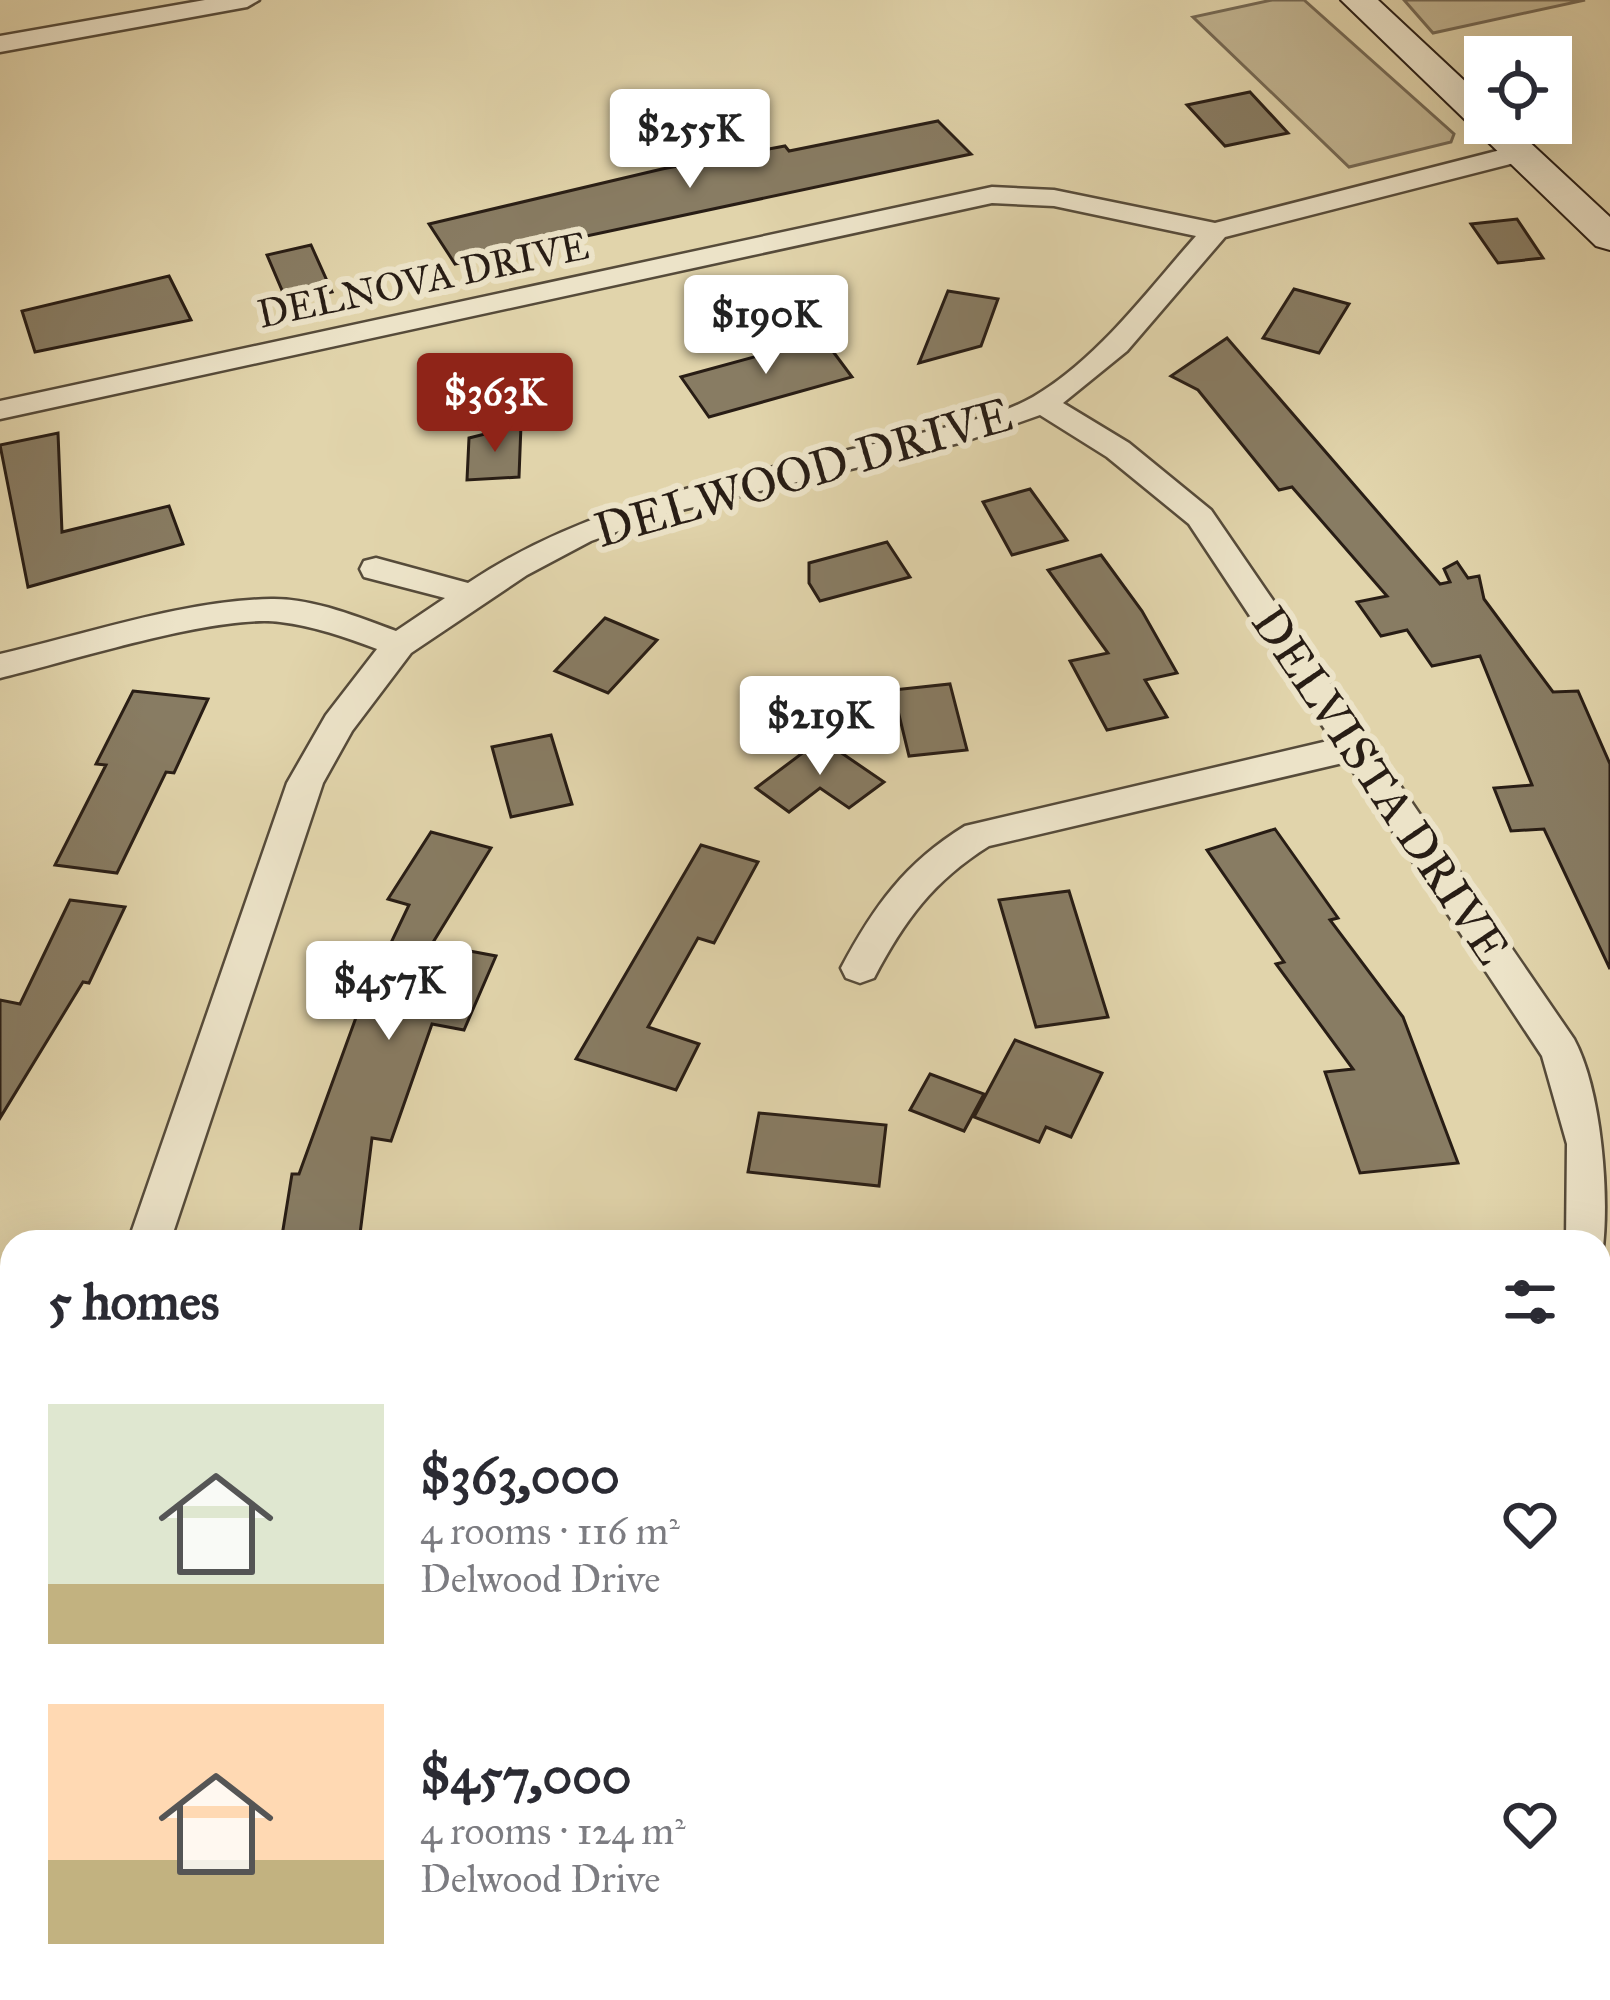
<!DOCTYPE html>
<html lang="en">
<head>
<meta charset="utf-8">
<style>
  :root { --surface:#fff; --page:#f7f7f7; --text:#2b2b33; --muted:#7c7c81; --accent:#8f2418 }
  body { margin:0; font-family:"IM FELL Great Primer",serif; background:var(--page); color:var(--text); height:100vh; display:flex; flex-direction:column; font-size:45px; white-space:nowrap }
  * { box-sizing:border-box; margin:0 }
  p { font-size:39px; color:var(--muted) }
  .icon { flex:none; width:66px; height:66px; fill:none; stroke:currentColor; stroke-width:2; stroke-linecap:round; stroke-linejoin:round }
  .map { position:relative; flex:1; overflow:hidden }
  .sheet { position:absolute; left:0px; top:1230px; width:1611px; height:771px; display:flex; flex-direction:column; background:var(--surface); border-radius:36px 36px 0 0; box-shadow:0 12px 48px #0002 }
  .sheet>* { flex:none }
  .fabs { position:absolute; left:1464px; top:36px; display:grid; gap:24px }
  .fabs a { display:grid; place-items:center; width:108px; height:108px; border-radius:0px; background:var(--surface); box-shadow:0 12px 48px #0002; font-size:60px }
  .price { position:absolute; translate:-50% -102px; padding:0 27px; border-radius:12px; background:#fff; color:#222; font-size:39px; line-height:78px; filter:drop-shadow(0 3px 6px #0008) }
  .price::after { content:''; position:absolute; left:50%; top:72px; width:36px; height:27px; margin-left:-18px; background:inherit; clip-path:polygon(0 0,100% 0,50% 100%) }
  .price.active { background:var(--accent); color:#fff }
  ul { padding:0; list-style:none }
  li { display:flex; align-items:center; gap:36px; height:300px; padding:0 48px }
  li span { display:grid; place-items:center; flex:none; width:336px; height:240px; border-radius:0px; color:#555 }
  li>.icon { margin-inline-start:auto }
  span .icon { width:144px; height:144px; fill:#fffc; stroke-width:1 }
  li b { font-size:51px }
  h2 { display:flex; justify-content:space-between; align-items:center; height:144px; padding:0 48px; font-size:51px }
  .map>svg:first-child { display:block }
  .green { fill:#c2b592; stroke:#756954; stroke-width:3 }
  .building { fill:#887c63; stroke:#281d15; stroke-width:3 }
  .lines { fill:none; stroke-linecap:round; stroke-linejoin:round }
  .street-casing { stroke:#564b3a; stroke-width:5 }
  .secondary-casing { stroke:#281d15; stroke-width:4 }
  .street { fill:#ece3c8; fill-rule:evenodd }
  .secondary { fill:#ece3c8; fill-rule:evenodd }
  .labels { text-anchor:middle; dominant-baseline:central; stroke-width:12; stroke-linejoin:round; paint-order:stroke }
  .far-street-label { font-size:39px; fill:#281d15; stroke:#ece3c8 }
  .street-label { font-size:48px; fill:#281d15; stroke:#ece3c8 }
</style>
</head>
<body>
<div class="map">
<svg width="1610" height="2000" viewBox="0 0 1610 2000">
  <rect width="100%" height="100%" fill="#e1d4ab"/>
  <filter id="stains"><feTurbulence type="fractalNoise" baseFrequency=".00167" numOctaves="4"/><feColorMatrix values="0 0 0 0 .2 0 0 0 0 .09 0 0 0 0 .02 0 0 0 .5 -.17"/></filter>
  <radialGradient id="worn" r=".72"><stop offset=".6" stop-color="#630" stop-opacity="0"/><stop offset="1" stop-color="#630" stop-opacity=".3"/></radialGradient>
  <g class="green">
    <polygon points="1272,0 1304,0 1454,134 1451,142 1349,167 1193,17"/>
    <polygon points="1404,0 1585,0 1433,33"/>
  </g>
  <g class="building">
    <polygon points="1250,92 1288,133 1225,146 1187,105"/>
    <polygon points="938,121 971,154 455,264 429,224 662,169 785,146 789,151"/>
    <polygon points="1517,219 1543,258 1498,263 1471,224"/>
    <polygon points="311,245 332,292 287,302 267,255"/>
    <polygon points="169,276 191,320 35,352 22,311"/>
    <polygon points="1294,289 1349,304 1319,353 1263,338"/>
    <polygon points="948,291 998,299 981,346 919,363"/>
    <polygon points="823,338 852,377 709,417 681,377"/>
    <polygon points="1227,338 1440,584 1450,582 1444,569 1457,562 1468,578 1479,576 1484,599 1553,692 1578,691 1610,764 1610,969 1544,829 1511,831 1494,788 1532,785 1480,656 1432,666 1407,630 1381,636 1357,602 1387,596 1292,487 1279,490 1198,390 1171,376"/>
    <polygon points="521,425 519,477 467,480 469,438"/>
    <polygon points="58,433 62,532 169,506 183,544 28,587 0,445"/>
    <polygon points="1030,489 1067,540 1012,555 983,502"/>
    <polygon points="887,542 910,577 820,601 809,583 809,563"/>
    <polygon points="1101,555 1142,611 1177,673 1145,680 1167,717 1107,730 1070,661 1108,653 1048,570"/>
    <polygon points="605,618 657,640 608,693 555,671"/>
    <polygon points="950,684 967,750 909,756 893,690"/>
    <polygon points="133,691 208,699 174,773 166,772 117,873 55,865 106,765 96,764"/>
    <polygon points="551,735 572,804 511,817 492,747"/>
    <polygon points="821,739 884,782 849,808 820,788 789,812 756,788"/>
    <polygon points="1275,829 1338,918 1330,920 1403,1017 1458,1163 1360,1173 1325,1072 1353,1069 1276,964 1284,962 1207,850"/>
    <polygon points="431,832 491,848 432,944 496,956 464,1030 432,1024 391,1141 372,1138 359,1242 281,1242 292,1174 299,1174 358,1012 409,905 388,899"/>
    <polygon points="701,845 758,862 714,943 698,938 648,1027 699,1044 676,1090 576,1059"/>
    <polygon points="1069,891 1108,1017 1036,1027 999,900"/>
    <polygon points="70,900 125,907 89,983 83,982 0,1118 0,1000 20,1004"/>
    <polygon points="1015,1040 1102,1073 1071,1137 1046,1127 1039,1142 974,1117"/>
    <polygon points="930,1074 984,1094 964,1131 910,1110"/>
    <polygon points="759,1113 886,1125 879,1186 748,1172"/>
  </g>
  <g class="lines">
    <g class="street-casing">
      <g id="street">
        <polygon points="205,0 259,0 247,7 0,52 0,36"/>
        <path d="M1520,145l10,2 4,6 -4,6 -305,78 -98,114 -64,52 66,40 82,67 363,529c28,52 36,160 28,216l-3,-13h-33l1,-98 -25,-88 -195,-294 -358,84c-56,35 -85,75 -115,132l-14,5 -14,-5 -5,-10c33,-62 64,-105 124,-142l367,-86 -143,-216 -82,-67 -67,-42 -77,27 -294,71 -78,28 -64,34 -116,78 -59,78 -29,52 -153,459h-42l159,-459 39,-68 51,-66c-32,-12 -63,-23 -97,-27 -64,-8 -212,40 -280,56v-24c88,-20 181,-53 271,-55 41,-1 87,18 125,32l49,-33 -81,-21 -4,-8 4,-8 12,-3 92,25c123,-82 266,-106 406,-139 48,-12 117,-23 159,-47 65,-38 114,-106 163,-161l-142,-30 -62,-3 -992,216v-18l992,-214 62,3 161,33z"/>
        <polygon points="12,1585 12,1649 0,1654 0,1589"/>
        <polygon points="0,1684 12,1689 12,1738 0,1733"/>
      </g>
    </g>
    <g class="secondary-casing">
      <polygon id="secondary" points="1341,0 1378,0 1485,100 1485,123 1509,123 1610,217 1610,250 1596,246"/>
    </g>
    <use href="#street" class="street"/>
    <use href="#secondary" class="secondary"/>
  </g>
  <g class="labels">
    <g class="far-street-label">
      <text transform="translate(423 280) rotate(-12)">DELNOVA DRIVE</text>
    </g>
    <g class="street-label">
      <text transform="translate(803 472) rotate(-16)">DELWOOD DRIVE</text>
      <text transform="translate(1381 785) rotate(56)">DELVISTA DRIVE</text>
    </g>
  </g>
  <rect width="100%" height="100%" filter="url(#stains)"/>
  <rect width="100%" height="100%" fill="url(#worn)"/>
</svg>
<div class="fabs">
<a><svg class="icon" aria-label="locate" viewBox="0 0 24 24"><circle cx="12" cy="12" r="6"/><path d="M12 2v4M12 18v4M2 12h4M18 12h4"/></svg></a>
</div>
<b class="price" style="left:690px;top:191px">$255K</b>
<b class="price" style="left:766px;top:377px">$190K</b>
<b class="price active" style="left:495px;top:455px">$363K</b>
<b class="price" style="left:820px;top:778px">$219K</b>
<b class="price" style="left:389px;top:1043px">$457K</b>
<section class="sheet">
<h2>5 homes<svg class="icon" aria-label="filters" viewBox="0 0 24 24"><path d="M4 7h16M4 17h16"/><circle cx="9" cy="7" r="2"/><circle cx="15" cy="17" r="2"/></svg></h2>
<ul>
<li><span style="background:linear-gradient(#dfe7d0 75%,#c2b280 0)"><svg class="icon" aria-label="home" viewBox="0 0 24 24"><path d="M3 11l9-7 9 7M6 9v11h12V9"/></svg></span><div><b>$363,000</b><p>4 rooms · 116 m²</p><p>Delwood Drive</p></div><svg class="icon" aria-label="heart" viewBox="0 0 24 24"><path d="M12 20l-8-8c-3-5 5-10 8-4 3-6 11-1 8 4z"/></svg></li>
<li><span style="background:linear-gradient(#ffd9b3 65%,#c2b280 0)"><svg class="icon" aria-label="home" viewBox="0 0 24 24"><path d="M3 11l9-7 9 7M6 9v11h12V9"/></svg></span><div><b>$457,000</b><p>4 rooms · 124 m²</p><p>Delwood Drive</p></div><svg class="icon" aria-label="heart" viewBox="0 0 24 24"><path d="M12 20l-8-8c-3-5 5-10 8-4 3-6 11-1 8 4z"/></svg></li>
</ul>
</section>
</div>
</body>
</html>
